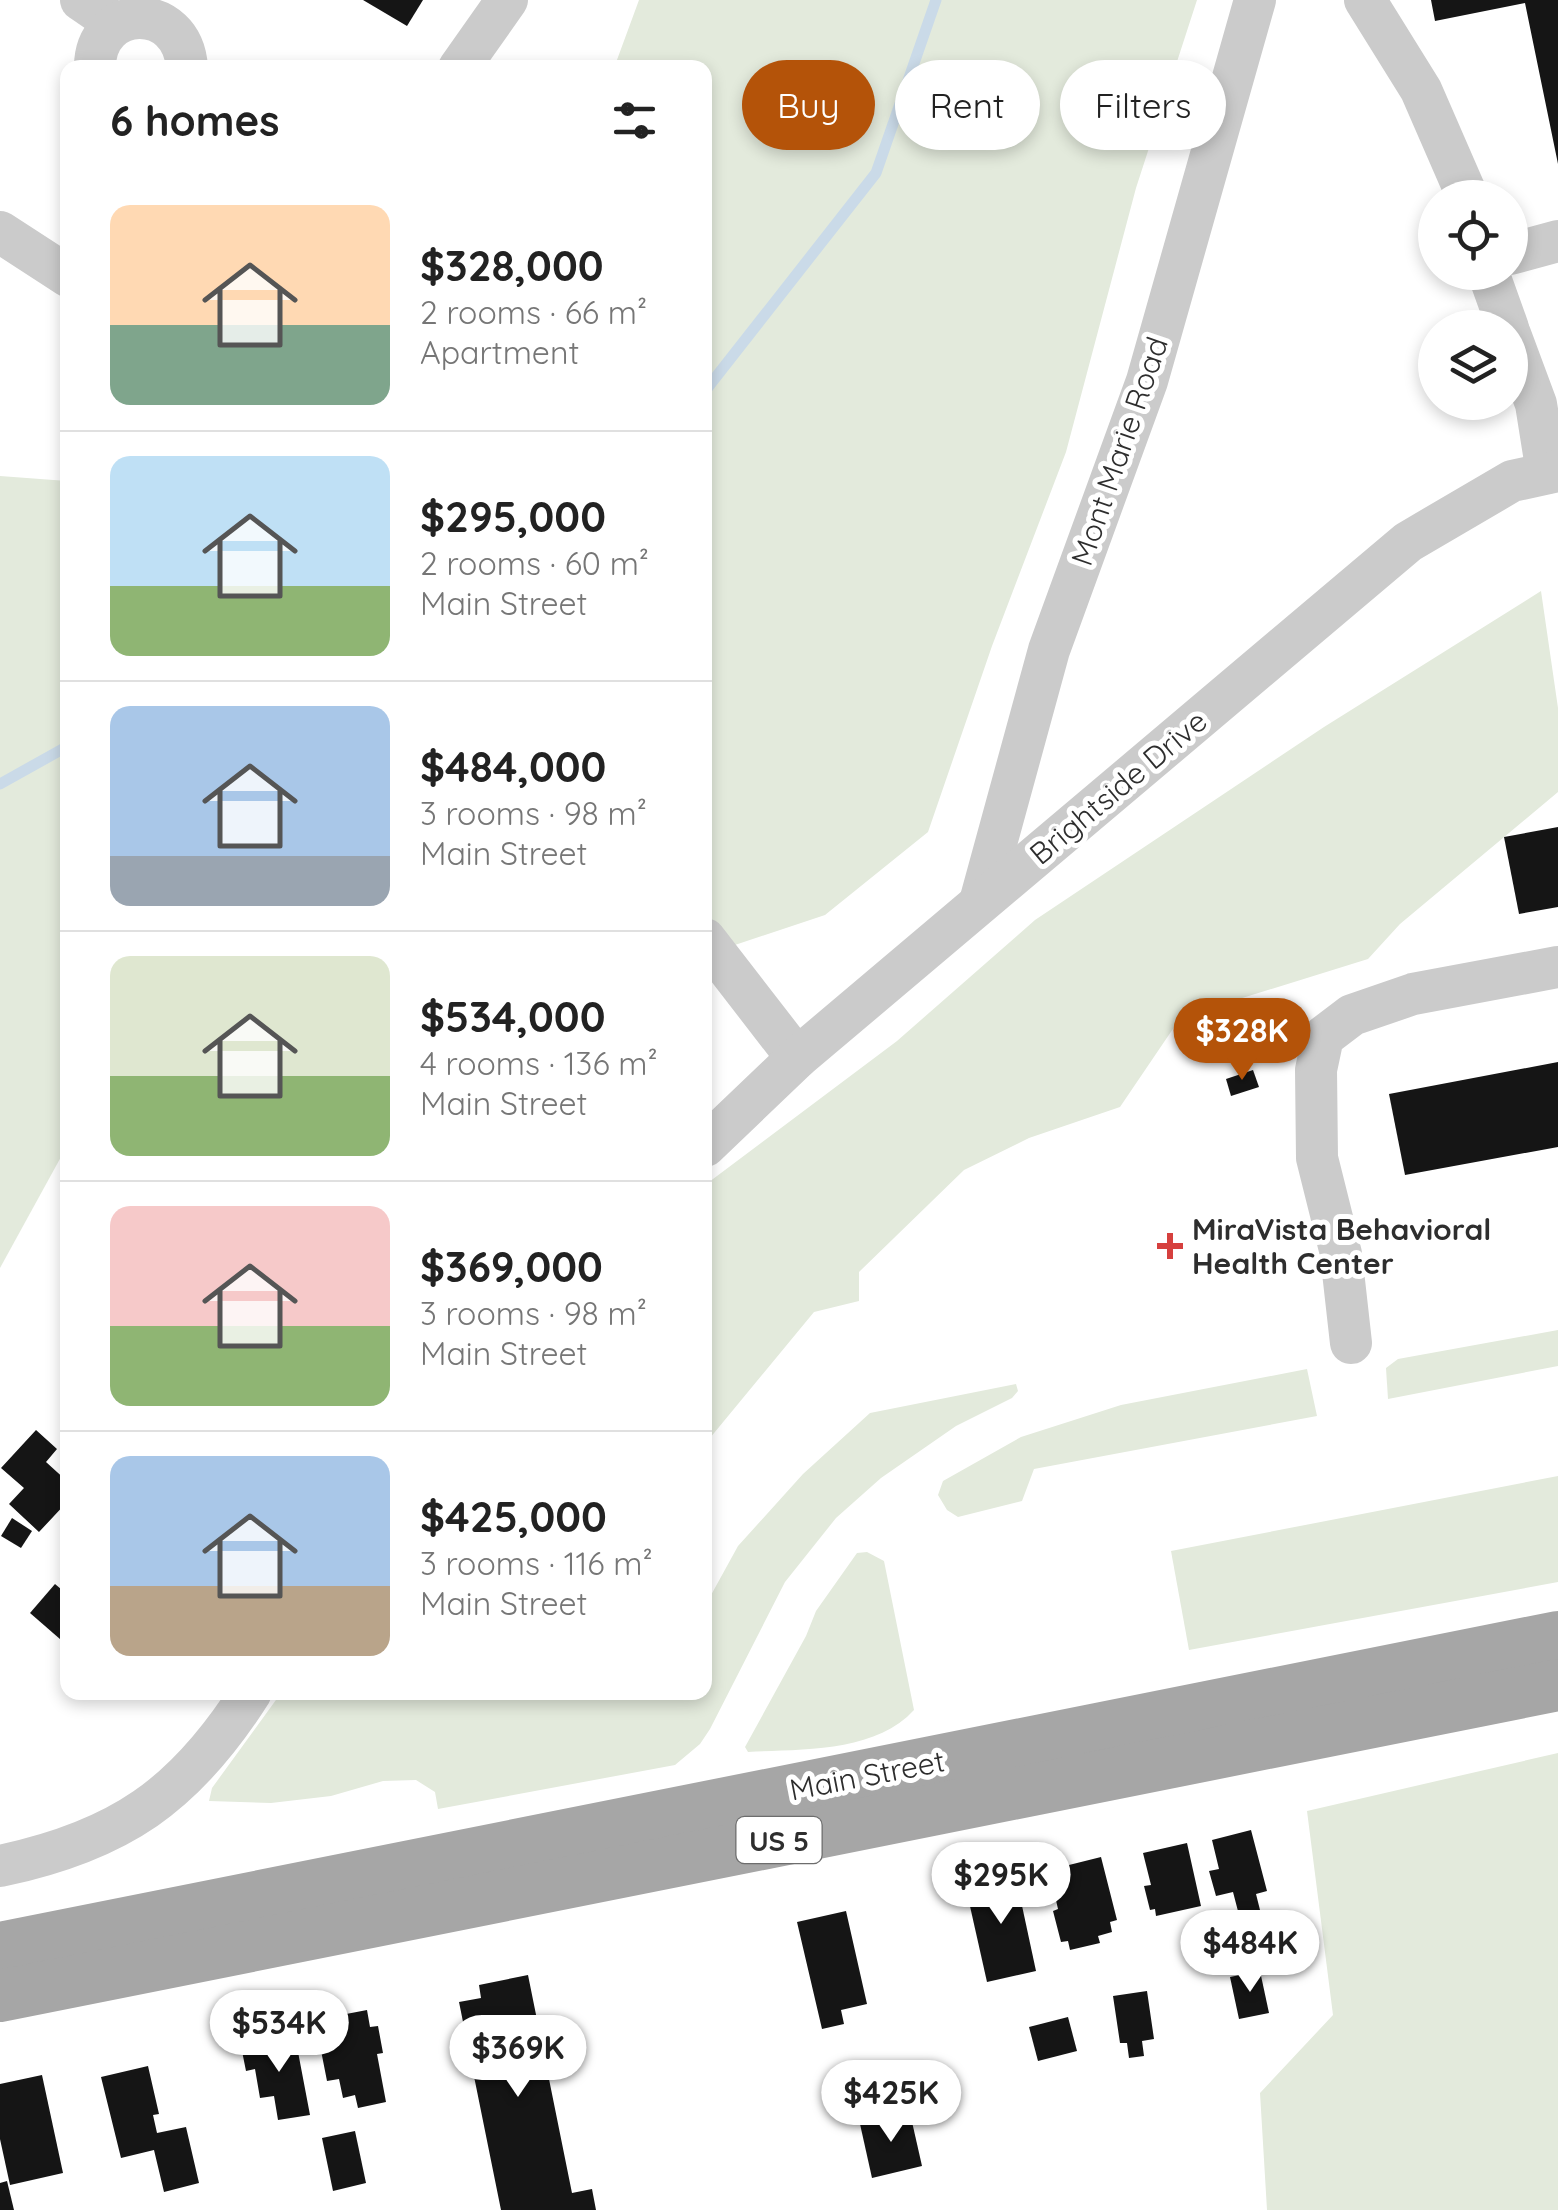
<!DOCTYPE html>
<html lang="en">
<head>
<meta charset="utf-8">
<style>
  :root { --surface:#fff; --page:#f2f2f2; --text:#222; --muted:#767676; --line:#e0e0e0; --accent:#b45309 }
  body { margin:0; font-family:Quicksand,sans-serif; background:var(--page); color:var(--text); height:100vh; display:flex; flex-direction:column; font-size:38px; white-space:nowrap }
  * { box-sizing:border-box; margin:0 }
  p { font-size:32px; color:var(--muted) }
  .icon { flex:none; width:55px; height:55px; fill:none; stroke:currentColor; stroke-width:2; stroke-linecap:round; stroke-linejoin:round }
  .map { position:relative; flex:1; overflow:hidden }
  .side { position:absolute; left:60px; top:60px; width:652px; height:1640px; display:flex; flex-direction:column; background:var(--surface); border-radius:20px; box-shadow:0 5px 15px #0003 }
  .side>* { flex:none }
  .hud { position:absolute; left:742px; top:60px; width:665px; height:90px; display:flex; gap:20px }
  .fabs { position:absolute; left:1418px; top:180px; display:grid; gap:20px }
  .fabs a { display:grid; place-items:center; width:110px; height:110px; border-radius:50%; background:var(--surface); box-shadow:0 5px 15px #0003; font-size:50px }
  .price { position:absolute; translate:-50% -85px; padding:0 22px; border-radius:35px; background:#fff; color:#222; font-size:32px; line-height:65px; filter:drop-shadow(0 2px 5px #0008) }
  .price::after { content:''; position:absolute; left:50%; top:60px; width:30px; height:22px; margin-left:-15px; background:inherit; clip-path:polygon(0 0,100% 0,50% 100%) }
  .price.on { background:var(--accent); color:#fff }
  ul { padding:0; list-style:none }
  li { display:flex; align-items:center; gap:30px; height:250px; padding:0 50px }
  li+li { border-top:2px solid var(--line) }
  li span { display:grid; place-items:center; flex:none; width:280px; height:200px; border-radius:20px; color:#555 }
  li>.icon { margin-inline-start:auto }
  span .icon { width:120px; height:120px; fill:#fffc; stroke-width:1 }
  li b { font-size:42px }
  h2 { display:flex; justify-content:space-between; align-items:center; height:120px; padding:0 50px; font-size:42px }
  .pill { padding:0 35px; border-radius:45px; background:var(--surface); box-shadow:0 5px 15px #0003; font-size:35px; line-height:90px }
  .pill.on { background:var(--accent); color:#fff }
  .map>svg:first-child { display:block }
  .green { fill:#e3eadc }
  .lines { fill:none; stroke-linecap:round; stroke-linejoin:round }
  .stream { stroke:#cadae8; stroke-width:11 }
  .building { fill:#151515 }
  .minor { stroke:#cbcbcb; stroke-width:42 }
  .major { stroke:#a6a6a6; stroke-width:52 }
  .poi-dot { fill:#d6403e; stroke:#fff; stroke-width:4 }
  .labels { text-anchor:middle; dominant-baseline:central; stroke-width:10; stroke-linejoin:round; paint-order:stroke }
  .shield { fill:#fff; stroke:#6d6d6d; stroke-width:2.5 }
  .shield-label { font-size:28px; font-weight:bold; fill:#2e2e2e }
  .street-label { font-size:30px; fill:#2e2e2e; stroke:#fff }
  .poi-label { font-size:30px; font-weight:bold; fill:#2e2e2e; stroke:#fff; text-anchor:start }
</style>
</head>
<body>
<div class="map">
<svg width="1558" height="2210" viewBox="0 0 1558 2210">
  <rect width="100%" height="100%" fill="#fff"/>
  <g class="green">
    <polygon points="639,0 1197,0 1136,188 1066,452 992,646 928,832 825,915 705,955 705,68 614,68"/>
    <polygon points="0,476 67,481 67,1146 0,1268"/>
    <polygon points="1541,591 1558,708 1558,792 1400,924 1368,959 1181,1017 1120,1107 1029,1138 964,1170 859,1272 859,1301 814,1312 705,1444 705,1185 897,1041 1035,920 1324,727"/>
    <polygon points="1558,1330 1558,1366 1388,1399 1386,1368 1398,1359"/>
    <polygon points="1307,1369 1317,1416 1034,1469 1022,1501 958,1517 947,1510 938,1495 943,1481 1021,1437 1121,1405"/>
    <polygon points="1016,1384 1018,1391 1012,1398 956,1426 881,1478 836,1518 785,1582 710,1729 700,1744 675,1765 438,1809 435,1792 416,1780 383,1781 331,1796 271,1803 209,1801 212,1788 281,1693 705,1692 705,1606 738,1546 803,1474 870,1413"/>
    <polygon points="1558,1476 1558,1582 1189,1650 1171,1551"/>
    <path d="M867,1552l17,9 30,149c-39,43 -113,39 -166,42l-3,-5 61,-111 10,-25 41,-58z"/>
    <polygon points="1558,1753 1558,2210 1267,2210 1260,2093 1333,2015 1307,1811"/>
  </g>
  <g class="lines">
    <g class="stream">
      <polyline points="705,391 876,173 936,0"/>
      <polyline points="0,784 68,746"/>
    </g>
  </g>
  <g class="building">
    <polygon points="363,0 423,0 407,26"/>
    <polygon points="1431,0 1558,0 1558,164 1525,3 1435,21"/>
    <polygon points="1558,827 1558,907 1519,914 1504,837"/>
    <polygon points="1558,1062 1558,1147 1405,1175 1389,1094"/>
    <polygon points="1253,1070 1259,1087 1231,1096 1226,1079"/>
    <polygon points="36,1430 57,1449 46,1462 68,1482 68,1501 39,1532 9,1504 24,1488 1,1468"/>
    <polygon points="12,1518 32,1531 21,1548 1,1536"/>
    <polygon points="55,1584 68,1595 68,1646 30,1613"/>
    <polygon points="1251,1830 1267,1891 1256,1894 1260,1910 1239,1915 1233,1892 1216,1896 1209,1871 1219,1869 1212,1840"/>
    <polygon points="1187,1843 1201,1906 1156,1916 1155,1909 1150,1910 1144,1886 1151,1885 1143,1853"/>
    <polygon points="1101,1857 1117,1920 1110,1922 1112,1932 1098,1936 1100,1943 1070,1950 1068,1941 1061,1942 1053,1911 1058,1909 1049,1870"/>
    <polygon points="1015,1873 1036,1971 987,1982 965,1884"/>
    <polygon points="846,1911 867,2004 841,2010 844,2024 822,2029 797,1922"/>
    <polygon points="1260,1971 1269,2013 1239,2019 1230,1977"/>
    <polygon points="528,1975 572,2193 592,2189 596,2210 501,2210 459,2002 481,1998 479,1985"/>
    <polygon points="1147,1991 1154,2039 1142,2041 1144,2056 1129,2058 1127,2043 1120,2043 1113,1996"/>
    <polygon points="367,2010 370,2027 378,2026 383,2053 377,2054 386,2102 358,2108 355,2095 343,2098 339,2079 327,2081 315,2020"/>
    <polygon points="1068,2017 1077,2051 1038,2061 1029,2027"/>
    <polygon points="295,2036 310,2115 278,2120 274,2096 260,2098 255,2069 246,2071 241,2046"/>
    <polygon points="148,2066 159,2114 153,2115 157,2133 186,2127 199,2183 164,2192 154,2150 121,2158 101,2077"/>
    <polygon points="42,2075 63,2173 10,2185 0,2139 0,2084"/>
    <polygon points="910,2113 922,2166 872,2178 860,2124"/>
    <polygon points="355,2131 366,2183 333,2191 322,2138"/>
    <polygon points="7,2181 14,2210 0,2210 0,2183"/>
  </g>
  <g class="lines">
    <g class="minor">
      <polyline points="81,0 116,24"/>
      <polyline points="1365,0 1421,90 1468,198"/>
      <path d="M95,68c-1,-65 88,-68 92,0"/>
      <polyline points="459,68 507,0"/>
      <polyline points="0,232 68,276"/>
      <polyline points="1510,254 1558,241"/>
      <polyline points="1488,272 1508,328"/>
      <polyline points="1510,334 1536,404 1547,473"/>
      <polyline points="980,902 1049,650 1147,381 1255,0"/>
      <polyline points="705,939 797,1058"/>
      <polyline points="705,1146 797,1058 1408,542 1512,481 1558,471"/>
      <polyline points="1351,1343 1341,1254 1317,1158 1316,1070 1323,1037 1352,1015 1413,994 1558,967"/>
      <path d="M0,1866c119,-25 185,-70 251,-174"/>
    </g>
    <g class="major">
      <polyline points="0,1948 1558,1637"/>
      <polyline points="0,1996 1558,1685"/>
    </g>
  </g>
  <path class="poi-dot" d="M1165 1231h10v10h10v10h-10v10h-10v-10h-10v-10h10z"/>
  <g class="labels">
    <rect class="shield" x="736.5" y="1817" width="85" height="46" rx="8"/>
    <g class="shield-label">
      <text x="779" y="1840">US 5</text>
    </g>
    <g class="street-label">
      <text transform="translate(1119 451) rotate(-71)">Mont Marie Road</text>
      <text transform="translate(1118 787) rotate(-40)">Brightside Drive</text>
      <text transform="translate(867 1775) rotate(-11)">Main Street</text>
    </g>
    <g class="poi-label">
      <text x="1192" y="1229">MiraVista Behavioral<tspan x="1192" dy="34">Health Center</tspan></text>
    </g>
  </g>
</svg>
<div class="fabs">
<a><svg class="icon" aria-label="locate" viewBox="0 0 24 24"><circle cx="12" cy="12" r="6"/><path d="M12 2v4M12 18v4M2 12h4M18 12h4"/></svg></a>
<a><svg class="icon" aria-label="layers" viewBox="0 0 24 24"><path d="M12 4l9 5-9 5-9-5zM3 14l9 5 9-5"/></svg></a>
</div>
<b class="price on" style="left:1242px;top:1083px">$328K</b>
<b class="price" style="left:1001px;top:1927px">$295K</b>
<b class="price" style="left:1250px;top:1995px">$484K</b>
<b class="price" style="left:279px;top:2075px">$534K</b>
<b class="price" style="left:518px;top:2100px">$369K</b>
<b class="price" style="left:891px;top:2145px">$425K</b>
<div class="hud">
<a class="pill on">Buy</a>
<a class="pill">Rent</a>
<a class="pill">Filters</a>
</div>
<section class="side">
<h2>6 homes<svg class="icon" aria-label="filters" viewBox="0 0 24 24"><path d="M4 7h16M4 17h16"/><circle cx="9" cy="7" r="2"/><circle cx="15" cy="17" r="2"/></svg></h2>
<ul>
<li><span style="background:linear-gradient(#ffd9b3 60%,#7fa58c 0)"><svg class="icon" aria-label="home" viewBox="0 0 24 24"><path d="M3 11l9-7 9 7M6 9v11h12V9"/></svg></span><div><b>$328,000</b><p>2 rooms · 66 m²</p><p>Apartment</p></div></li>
<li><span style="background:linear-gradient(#bfe0f5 65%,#8fb573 0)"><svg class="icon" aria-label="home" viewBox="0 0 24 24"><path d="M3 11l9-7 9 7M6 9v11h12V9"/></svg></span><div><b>$295,000</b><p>2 rooms · 60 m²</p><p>Main Street</p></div></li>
<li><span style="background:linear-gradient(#a9c7e8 75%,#9aa5b1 0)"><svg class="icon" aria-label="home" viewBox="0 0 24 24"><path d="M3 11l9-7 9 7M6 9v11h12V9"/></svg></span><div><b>$484,000</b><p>3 rooms · 98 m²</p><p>Main Street</p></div></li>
<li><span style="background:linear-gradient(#dfe7d0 60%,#8fb573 0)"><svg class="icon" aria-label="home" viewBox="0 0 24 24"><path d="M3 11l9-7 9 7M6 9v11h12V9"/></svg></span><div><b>$534,000</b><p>4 rooms · 136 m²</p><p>Main Street</p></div></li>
<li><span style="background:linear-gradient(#f6c9c9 60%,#8fb573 0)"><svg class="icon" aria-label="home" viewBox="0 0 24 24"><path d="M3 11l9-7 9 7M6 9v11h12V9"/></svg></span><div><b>$369,000</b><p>3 rooms · 98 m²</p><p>Main Street</p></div></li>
<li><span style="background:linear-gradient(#a9c7e8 65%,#b9a48a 0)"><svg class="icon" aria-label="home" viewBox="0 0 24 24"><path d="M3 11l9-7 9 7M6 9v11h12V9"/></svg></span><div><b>$425,000</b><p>3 rooms · 116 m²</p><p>Main Street</p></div></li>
</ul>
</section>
</div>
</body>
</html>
